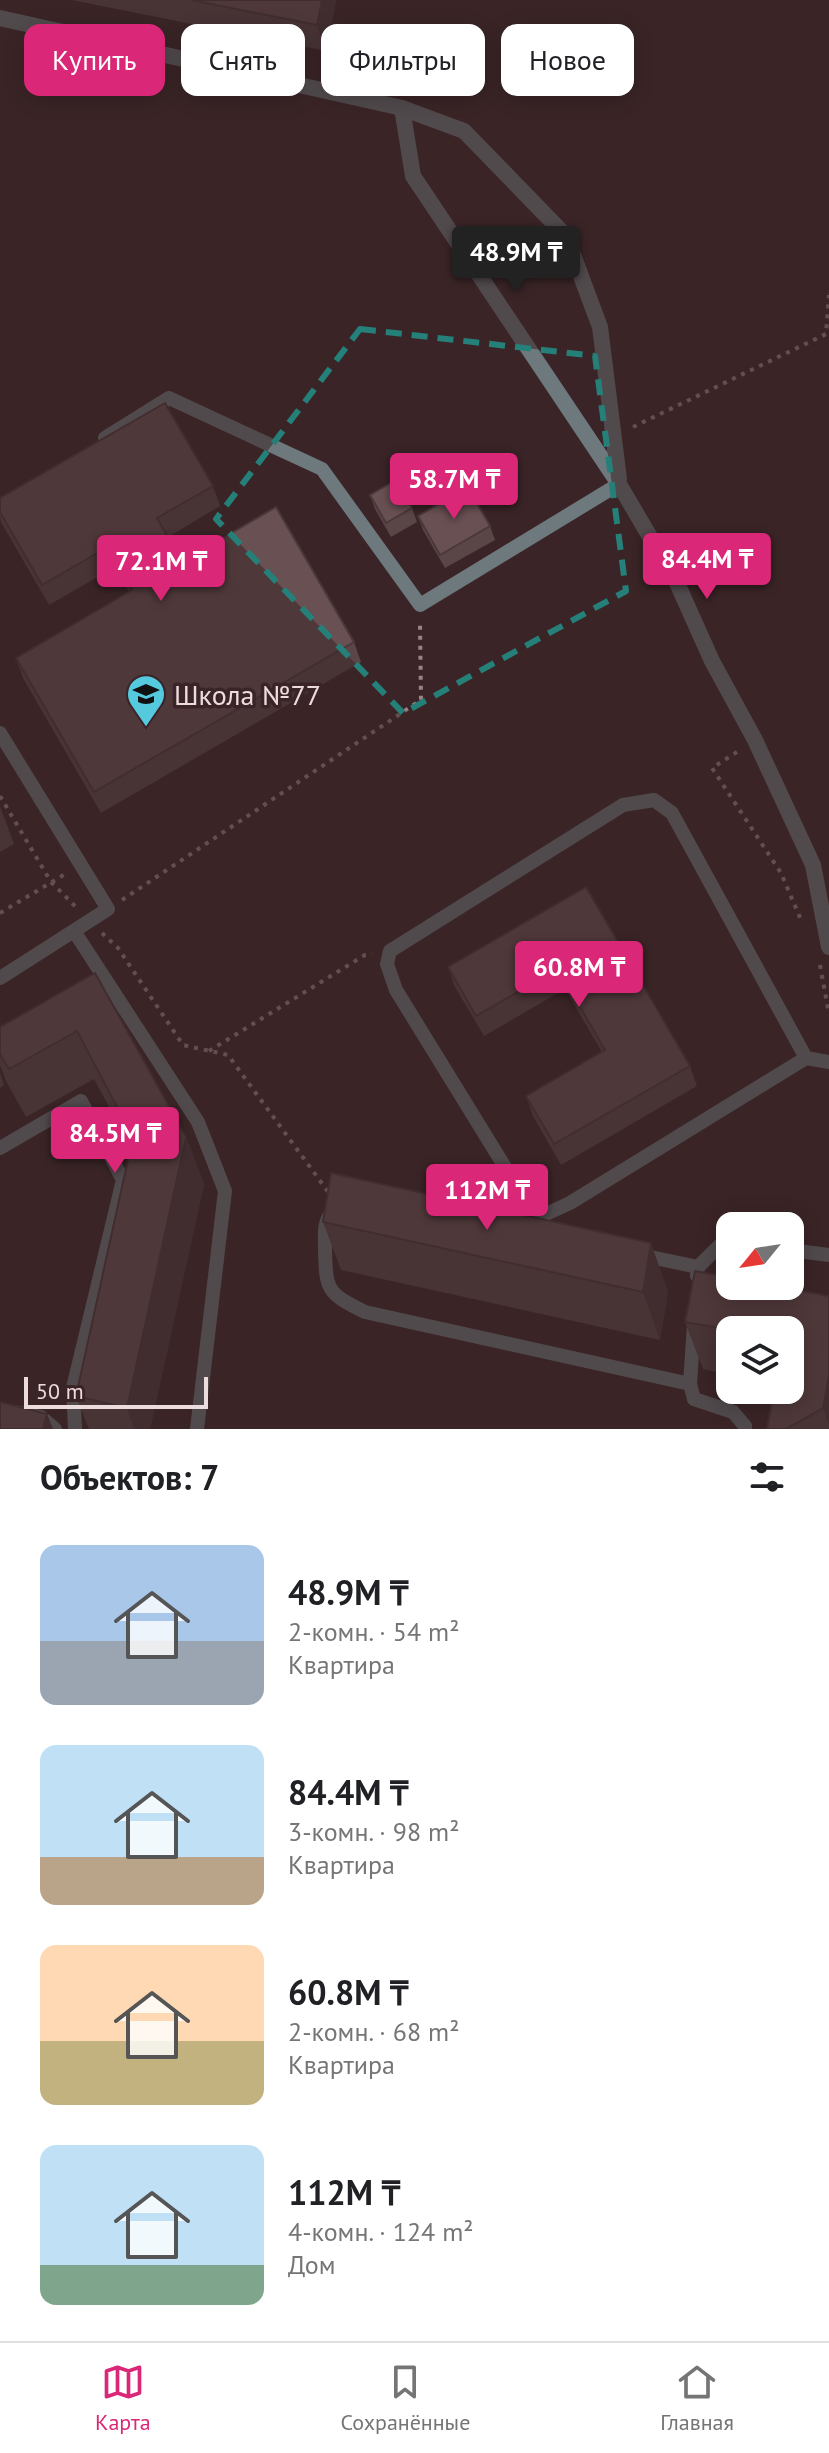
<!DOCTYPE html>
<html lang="ru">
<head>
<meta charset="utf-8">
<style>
  :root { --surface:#fff; --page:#f2f2f2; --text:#202124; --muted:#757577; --line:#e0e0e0; --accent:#db2777 }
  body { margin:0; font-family:"PT Sans",sans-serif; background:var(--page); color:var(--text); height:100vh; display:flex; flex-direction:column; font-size:30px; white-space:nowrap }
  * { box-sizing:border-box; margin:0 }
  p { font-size:26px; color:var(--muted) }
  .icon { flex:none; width:44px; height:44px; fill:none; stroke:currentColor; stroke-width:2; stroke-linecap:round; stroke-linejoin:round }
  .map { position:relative; height:1429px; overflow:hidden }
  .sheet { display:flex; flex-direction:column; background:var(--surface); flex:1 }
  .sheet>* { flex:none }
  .banner { position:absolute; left:24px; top:24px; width:782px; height:72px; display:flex; gap:16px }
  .needle { width:52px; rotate:240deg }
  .buttons { position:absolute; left:716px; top:1212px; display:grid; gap:16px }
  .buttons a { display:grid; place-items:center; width:88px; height:88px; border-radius:16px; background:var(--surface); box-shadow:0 4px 20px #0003; font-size:40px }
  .scale { position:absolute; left:24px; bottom:20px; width:184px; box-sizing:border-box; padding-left:8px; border:4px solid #ecdcde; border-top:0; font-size:22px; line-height:28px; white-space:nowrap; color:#ecdcde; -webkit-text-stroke:6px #3a2427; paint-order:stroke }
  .price { position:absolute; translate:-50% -68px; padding:0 18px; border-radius:8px; background:var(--accent); color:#fff; font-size:26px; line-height:52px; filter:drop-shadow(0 2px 4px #0008) }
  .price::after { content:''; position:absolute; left:50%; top:48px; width:24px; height:18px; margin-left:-12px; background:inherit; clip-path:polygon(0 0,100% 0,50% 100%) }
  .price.active { background:#222; color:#fff }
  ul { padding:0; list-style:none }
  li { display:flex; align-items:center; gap:24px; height:200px; padding:0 40px }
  li span { display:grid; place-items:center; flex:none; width:224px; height:160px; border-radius:16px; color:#555 }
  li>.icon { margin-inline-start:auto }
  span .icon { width:96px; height:96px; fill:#fffc; stroke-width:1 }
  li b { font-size:34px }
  h2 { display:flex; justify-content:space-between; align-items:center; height:96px; padding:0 40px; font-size:34px }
  .tag { padding:0 28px; border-radius:16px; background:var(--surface); box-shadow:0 4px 20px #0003; font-size:28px; line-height:72px }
  .tag.active { background:var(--accent); color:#fff }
  .tab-bar { display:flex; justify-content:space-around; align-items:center; height:112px; border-top:2px solid var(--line); background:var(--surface); font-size:22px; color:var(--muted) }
  .tab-bar a { display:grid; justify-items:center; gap:4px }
  .tab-bar .active { color:var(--accent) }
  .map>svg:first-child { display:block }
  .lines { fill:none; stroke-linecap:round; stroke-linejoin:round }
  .path { stroke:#968486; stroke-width:4; stroke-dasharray:4 6; stroke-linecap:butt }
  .service { stroke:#6d797c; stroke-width:14 }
  .minor { stroke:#6d797c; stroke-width:16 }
  .wall { fill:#5a4547 }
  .shaded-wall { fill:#4a383a }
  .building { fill:#695053; stroke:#4a383a; stroke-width:2 }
  .marked { fill:none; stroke:#258079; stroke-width:6; stroke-dasharray:16 10; stroke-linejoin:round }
  .labels { text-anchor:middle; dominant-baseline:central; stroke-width:7; stroke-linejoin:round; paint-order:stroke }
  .poi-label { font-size:28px; fill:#ecdcde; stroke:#3a2427; text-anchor:start }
</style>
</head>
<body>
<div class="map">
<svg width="829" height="1429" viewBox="0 0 829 1429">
  <rect width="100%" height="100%" fill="#3a2427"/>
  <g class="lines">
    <g class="path">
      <polyline points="633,427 826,334 829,295"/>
      <polyline points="737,752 712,768 781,873 801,920"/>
      <polyline points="0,796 51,882 76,907"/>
      <polyline points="122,900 421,700 420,624"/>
      <polyline points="0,913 67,873"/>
      <polyline points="102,933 118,948 183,1045 228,1055 329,1193"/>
      <polyline points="820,965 829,1014"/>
      <polyline points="209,1051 365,955 372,954"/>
    </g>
    <g class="service">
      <polyline points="105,438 169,398 322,469 420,605 619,484"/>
      <polyline points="0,733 108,909 0,978"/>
      <polyline points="74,931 198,1122 225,1191 197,1429"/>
      <polyline points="806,1058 672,813 654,800 623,805 390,951 387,964 396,990 532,1211 546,1214 570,1203 806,1058 829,1062"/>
      <polyline points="0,1148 81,1101 123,1180 73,1388 75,1429"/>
      <path d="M332,1212c-9,11 -7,23 -7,37 1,42 2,44 40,63l325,72"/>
      <polyline points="790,1250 829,1255"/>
      <polyline points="641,1255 698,1267"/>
      <polyline points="697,1276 698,1267 724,1241 730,1242"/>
      <polyline points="694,1325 690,1384 694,1399 733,1412 745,1426 745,1429"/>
      <polyline points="0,1409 41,1417 55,1429"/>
    </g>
    <g class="minor">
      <polyline points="0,18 402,108 464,131 566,236 600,327 619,479"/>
      <polyline points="402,108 413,176 619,484 677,583 712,661 755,740 813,865 829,947"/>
    </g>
  </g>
  <g class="wall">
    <polygon points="72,0 336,0 326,51"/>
    <polygon points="213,486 220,506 168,537 182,562 354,642 361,662 101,813 23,678 16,658 129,592 115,567 49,605 1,522 0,518 0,498"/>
    <polygon points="370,495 412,508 417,522 391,537 375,509"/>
    <polygon points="418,516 490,526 495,540 445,568 423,530"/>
    <polygon points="0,806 14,844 0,852"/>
    <polygon points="586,887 690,1066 697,1086 561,1165 533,1116 526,1096 602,1052 565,989 484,1036 455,987 448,967"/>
    <polygon points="95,973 186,1137 204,1184 150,1429 89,1429 76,1396 131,1148 94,1079 26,1117 6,1081 0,1065 0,1027"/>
    <polygon points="0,1073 4,1085 0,1088"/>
    <polygon points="323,1222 668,1291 660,1340 341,1270"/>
    <polygon points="829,1296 829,1429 767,1429 790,1330 730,1330 730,1375 703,1369 685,1322"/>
  </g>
  <g class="shaded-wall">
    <polygon points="322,0 336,0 326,51 317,25"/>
    <polygon points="186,1137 204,1184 150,1429 134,1429 127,1408"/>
    <polygon points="651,1243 668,1291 660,1340 643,1292"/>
    <polygon points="829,1375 829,1425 823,1408"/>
    <polygon points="47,1414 53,1429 43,1429"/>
  </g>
  <g class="building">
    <polygon points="191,0 322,0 317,25"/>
    <polygon points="165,403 213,486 157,518 182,562 276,507 354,642 94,792 16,658 132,590 108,547 42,585 0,512 0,498"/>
    <polygon points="396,480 412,508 386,523 370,495"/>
    <polygon points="468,487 490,526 440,555 418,516"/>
    <polygon points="586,887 690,1066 554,1144 526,1096 605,1050 558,969 476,1016 448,967"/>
    <polygon points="95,973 186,1137 127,1408 76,1396 133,1137 77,1031 9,1069 0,1054 0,1027"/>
    <polygon points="331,1173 651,1243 643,1292 323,1222"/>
    <polygon points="695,1271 730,1277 730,1286 776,1286 829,1296 829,1375 823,1408 786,1429 767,1429 774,1390 790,1390 790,1330 730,1330 685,1322"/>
    <polygon points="0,1402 47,1414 43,1429 0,1429"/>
  </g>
  <path d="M0 0H829V1429H0ZM360,329l235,27 31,235 -223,122 -187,-194z" fill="#3a2427" fill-opacity=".55" fill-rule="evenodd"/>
  <path class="marked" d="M360,329l235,27 31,235 -223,122 -187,-194z"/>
  <defs>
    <g id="school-pin" transform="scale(2)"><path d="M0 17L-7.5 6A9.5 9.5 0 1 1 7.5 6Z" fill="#55cadf" stroke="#3a2427"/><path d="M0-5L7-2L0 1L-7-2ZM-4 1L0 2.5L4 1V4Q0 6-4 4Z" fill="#111"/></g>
  </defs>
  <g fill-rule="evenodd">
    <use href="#school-pin" x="146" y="694"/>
  </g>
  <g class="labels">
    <g class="poi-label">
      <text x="174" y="694">Школа №77</text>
    </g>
  </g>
</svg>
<div class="buttons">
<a><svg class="needle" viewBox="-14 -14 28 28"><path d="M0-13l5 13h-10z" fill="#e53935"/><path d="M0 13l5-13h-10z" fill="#757577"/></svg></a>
<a><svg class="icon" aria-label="layers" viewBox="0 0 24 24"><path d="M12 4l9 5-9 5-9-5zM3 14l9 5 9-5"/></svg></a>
</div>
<div class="scale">50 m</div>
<b class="price active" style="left:516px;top:294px">48.9M ₸</b>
<b class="price" style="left:454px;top:521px">58.7M ₸</b>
<b class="price" style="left:707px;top:601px">84.4M ₸</b>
<b class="price" style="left:161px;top:603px">72.1M ₸</b>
<b class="price" style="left:579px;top:1009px">60.8M ₸</b>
<b class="price" style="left:115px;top:1175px">84.5M ₸</b>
<b class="price" style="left:487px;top:1232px">112M ₸</b>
<div class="banner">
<a class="tag active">Купить</a>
<a class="tag">Снять</a>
<a class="tag">Фильтры</a>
<a class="tag">Новое</a>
</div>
</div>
<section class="sheet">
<h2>Объектов: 7<svg class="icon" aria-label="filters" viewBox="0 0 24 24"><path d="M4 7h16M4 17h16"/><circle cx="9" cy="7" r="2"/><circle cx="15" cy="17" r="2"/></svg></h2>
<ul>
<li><span style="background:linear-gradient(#a9c7e8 60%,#9aa5b1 0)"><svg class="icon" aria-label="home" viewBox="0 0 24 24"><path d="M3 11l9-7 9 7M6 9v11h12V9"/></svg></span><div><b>48.9M ₸</b><p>2-комн. · 54 m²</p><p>Квартира</p></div></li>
<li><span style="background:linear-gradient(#bfe0f5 70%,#b9a48a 0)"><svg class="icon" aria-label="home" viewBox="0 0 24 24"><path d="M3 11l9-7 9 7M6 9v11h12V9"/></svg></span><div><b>84.4M ₸</b><p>3-комн. · 98 m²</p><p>Квартира</p></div></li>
<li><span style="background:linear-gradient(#ffd9b3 60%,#c2b280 0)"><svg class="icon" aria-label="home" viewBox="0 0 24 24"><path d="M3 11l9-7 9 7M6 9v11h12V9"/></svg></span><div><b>60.8M ₸</b><p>2-комн. · 68 m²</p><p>Квартира</p></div></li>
<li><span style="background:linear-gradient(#bfe0f5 75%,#7fa58c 0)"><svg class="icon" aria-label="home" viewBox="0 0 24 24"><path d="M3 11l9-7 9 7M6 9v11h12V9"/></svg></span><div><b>112M ₸</b><p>4-комн. · 124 m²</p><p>Дом</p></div></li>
</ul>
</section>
<nav class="tab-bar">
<a class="active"><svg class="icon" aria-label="map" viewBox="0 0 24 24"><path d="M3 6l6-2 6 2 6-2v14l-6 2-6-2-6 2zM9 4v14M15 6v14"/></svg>Карта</a>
<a><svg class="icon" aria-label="saved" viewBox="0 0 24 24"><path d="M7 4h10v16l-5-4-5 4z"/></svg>Сохранённые</a>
<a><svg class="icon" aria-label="home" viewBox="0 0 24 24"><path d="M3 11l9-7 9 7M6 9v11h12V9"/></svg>Главная</a>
</nav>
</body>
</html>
